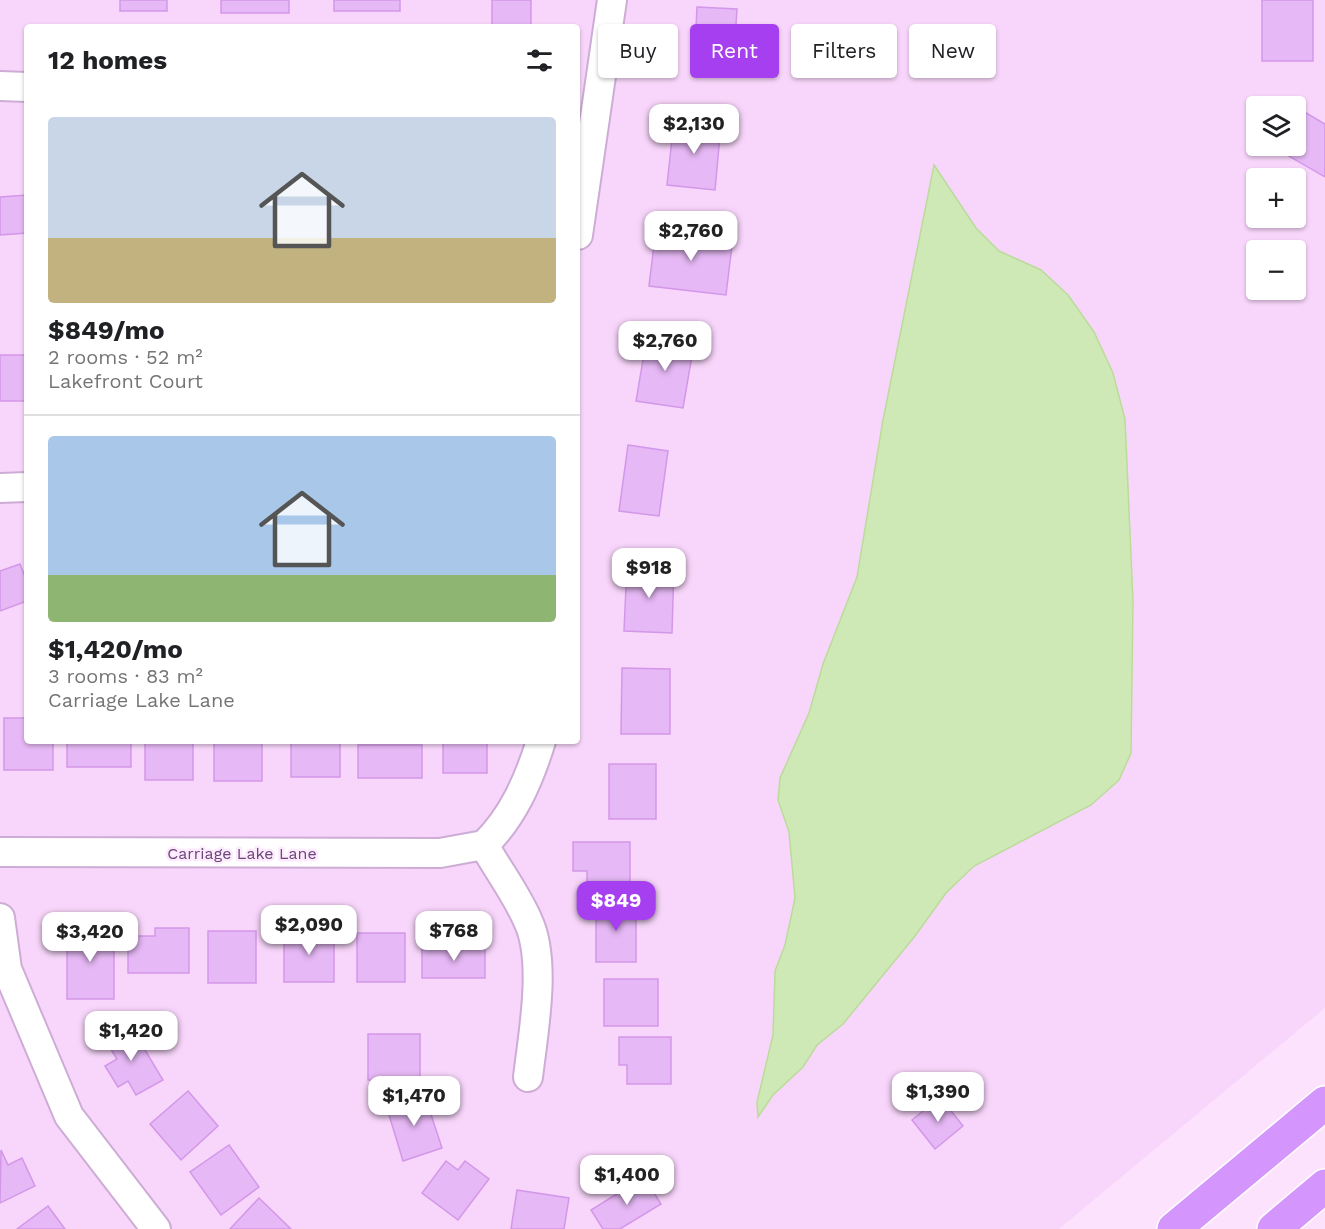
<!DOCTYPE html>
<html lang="en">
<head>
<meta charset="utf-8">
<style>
  :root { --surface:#fff; --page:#f2f2f2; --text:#202124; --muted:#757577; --line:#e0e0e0; --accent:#a53ff0 }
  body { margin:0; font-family:"Work Sans",sans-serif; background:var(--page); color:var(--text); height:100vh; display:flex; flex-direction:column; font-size:22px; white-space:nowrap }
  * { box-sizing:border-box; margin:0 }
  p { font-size:20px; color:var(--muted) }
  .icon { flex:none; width:33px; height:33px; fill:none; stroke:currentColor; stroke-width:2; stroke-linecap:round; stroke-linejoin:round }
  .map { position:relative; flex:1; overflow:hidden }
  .side { position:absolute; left:24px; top:24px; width:556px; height:720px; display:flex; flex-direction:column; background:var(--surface); border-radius:6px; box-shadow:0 2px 4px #0004 }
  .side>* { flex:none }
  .guide { position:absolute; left:598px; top:24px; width:570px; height:54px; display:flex; gap:12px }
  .fabs { position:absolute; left:1246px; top:96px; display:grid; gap:12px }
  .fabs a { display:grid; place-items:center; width:60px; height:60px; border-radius:6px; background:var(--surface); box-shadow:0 2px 4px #0004; font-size:30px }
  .price { position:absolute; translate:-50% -51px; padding:0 14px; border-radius:12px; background:#fff; color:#222; font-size:20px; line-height:39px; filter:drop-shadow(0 2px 3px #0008) }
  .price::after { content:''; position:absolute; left:50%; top:36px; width:18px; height:14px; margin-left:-9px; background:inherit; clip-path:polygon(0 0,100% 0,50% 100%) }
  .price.on { background:var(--accent); color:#fff }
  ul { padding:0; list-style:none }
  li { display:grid; align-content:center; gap:12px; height:318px; padding:0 24px }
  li+li { border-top:2px solid var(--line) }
  li span { display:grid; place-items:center; height:186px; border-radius:6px; color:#555 }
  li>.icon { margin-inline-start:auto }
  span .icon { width:108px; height:108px; fill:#fffc; stroke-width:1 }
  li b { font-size:26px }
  h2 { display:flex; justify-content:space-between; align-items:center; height:72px; padding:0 24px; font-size:26px }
  .tag { padding:0 21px; border-radius:6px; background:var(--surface); box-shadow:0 2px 4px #0004; font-size:21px; line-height:54px }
  .tag.on { background:var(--accent); color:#fff }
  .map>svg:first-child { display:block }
  .residential { fill:#f8d6fb; fill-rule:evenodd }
  .water { fill:#cfe9b6; stroke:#bbdb9b; stroke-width:1.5 }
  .building { fill:#e6b8f5; stroke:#d397e9; stroke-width:1.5 }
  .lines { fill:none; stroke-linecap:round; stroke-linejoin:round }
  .street-casing { stroke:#cdadd5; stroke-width:32 }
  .highway-casing { stroke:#fff; stroke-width:36 }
  .street { stroke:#fff; stroke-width:28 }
  .highway { stroke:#d495fc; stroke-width:33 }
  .labels { text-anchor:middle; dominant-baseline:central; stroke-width:5; stroke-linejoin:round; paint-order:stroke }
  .street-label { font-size:16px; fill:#694777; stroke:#feeaff }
</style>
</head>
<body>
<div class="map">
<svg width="1325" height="1229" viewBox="0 0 1325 1229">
  <rect width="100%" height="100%" fill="#fde2fe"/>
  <path class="residential" d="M0,0h1325v1008l-266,221h-1059zM27,27h551v714h-551zM1257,106h39v40h-39zM1257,178h39v40h-39zM1257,250h39v40h-39z"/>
  <polygon class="water" points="934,165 976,228 999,251 1041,270 1068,295 1094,332 1113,373 1125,419 1133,601 1131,753 1119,780 1091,805 974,866 946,893 915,936 843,1024 817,1045 803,1067 773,1095 758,1117 757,1102 773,1035 775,971 785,945 795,898 789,832 778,800 780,778 809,713 823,664 857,577 883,420"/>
  <g class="building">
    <rect x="120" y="0" width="47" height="11"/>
    <rect x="221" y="0" width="68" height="13"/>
    <rect x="334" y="0" width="66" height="11"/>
    <rect x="492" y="0" width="39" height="27"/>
    <rect x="1262" y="0" width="51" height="61"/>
    <polygon points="697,7 737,9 733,70 694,68"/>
    <polygon points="1296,107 1325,124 1325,177 1273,147 1296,146"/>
    <polygon points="674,120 721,125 715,190 667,185"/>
    <polygon points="27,195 27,233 0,235 0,197"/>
    <polygon points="656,228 733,237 726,295 649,286"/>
    <polygon points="647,336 694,344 683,408 636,401"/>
    <rect x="0" y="355" width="27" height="46"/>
    <polygon points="628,445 668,451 659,516 619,511"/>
    <polygon points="20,564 27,582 27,601 0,611 0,571"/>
    <polygon points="627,564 674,566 672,633 624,631"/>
    <polygon points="622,668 670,669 670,734 621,734"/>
    <polygon points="4,718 27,718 27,741 53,741 53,770 4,770"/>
    <rect x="67" y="741" width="64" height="26"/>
    <rect x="145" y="741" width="48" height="39"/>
    <rect x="214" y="741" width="48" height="40"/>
    <rect x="291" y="741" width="49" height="36"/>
    <rect x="443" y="741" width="44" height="32"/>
    <rect x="358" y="745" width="64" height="33"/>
    <rect x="609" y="764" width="47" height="55"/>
    <polygon points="573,842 630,842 630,889 587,889 587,871 573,871"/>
    <rect x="596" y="902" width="40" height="60"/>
    <rect x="67" y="927" width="47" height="72"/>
    <polygon points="155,928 189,928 189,973 128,973 128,936 155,936"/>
    <rect x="208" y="931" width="48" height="52"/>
    <rect x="284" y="931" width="50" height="51"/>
    <rect x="357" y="933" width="48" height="49"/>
    <rect x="422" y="945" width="63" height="33"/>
    <rect x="604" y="979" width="54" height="47"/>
    <polygon points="130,1025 163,1080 136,1095 128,1081 118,1087 105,1066 117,1059 105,1040"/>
    <rect x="368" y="1034" width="52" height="46"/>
    <polygon points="619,1037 671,1037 671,1084 627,1084 627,1065 619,1065"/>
    <polygon points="188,1091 218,1126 181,1160 150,1124"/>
    <polygon points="424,1093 442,1148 403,1161 386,1105"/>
    <polygon points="940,1097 963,1126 935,1149 912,1120"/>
    <polygon points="229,1145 259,1187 221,1215 190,1172"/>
    <polygon points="1,1150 8,1165 22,1158 35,1186 0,1203"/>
    <polygon points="446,1161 458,1170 465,1161 489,1179 458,1220 422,1193"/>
    <polygon points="644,1177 661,1204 620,1229 603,1229 591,1210"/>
    <polygon points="517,1190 569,1198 564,1229 511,1229"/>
    <polygon points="259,1198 291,1229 230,1229"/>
    <polygon points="48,1206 65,1229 17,1229"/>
  </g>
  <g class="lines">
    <g class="street-casing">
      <g id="street">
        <polyline points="0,86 27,87"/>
        <polyline points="578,235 612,0"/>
        <polyline points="0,488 27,487"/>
        <path d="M484,845c14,25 33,50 44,76 19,40 5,113 0,156"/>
        <path d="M484,845c29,-28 45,-65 57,-104"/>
        <polyline points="0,852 440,853 484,845"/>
        <polyline points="0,918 7,969 69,1116 156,1229"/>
      </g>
    </g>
    <g class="highway-casing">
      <g id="highway">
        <polyline points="1174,1229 1325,1103"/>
        <polyline points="1274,1229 1325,1186"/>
      </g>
    </g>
    <use href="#street" class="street"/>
    <use href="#highway" class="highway"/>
  </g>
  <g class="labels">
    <g class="street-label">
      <text x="242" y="853">Carriage Lake Lane</text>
    </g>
  </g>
</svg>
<div class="fabs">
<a><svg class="icon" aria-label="layers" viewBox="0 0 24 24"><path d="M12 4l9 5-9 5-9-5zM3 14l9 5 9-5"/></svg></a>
<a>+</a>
<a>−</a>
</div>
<b class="price" style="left:694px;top:155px">$2,130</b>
<b class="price" style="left:691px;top:262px">$2,760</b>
<b class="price" style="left:665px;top:372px">$2,760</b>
<b class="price" style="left:649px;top:599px">$918</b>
<b class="price on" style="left:616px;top:932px">$849</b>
<b class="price" style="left:309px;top:956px">$2,090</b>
<b class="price" style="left:454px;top:962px">$768</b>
<b class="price" style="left:90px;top:963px">$3,420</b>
<b class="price" style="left:131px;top:1062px">$1,420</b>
<b class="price" style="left:938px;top:1123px">$1,390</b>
<b class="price" style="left:414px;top:1127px">$1,470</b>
<b class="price" style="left:627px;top:1206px">$1,400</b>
<div class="guide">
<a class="tag">Buy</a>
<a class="tag on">Rent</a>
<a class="tag">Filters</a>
<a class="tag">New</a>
</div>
<section class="side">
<h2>12 homes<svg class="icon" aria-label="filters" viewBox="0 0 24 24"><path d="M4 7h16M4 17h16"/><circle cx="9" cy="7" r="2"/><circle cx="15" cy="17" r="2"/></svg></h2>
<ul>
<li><span style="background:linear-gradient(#c9d6e8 65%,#c2b280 0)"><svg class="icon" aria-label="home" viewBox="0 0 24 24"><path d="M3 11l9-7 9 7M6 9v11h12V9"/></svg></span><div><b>$849/mo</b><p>2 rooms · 52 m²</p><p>Lakefront Court</p></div></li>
<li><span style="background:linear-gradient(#a9c7e8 75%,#8fb573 0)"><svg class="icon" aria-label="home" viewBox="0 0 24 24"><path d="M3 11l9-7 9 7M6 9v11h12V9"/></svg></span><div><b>$1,420/mo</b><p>3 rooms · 83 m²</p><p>Carriage Lake Lane</p></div></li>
</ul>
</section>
</div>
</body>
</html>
